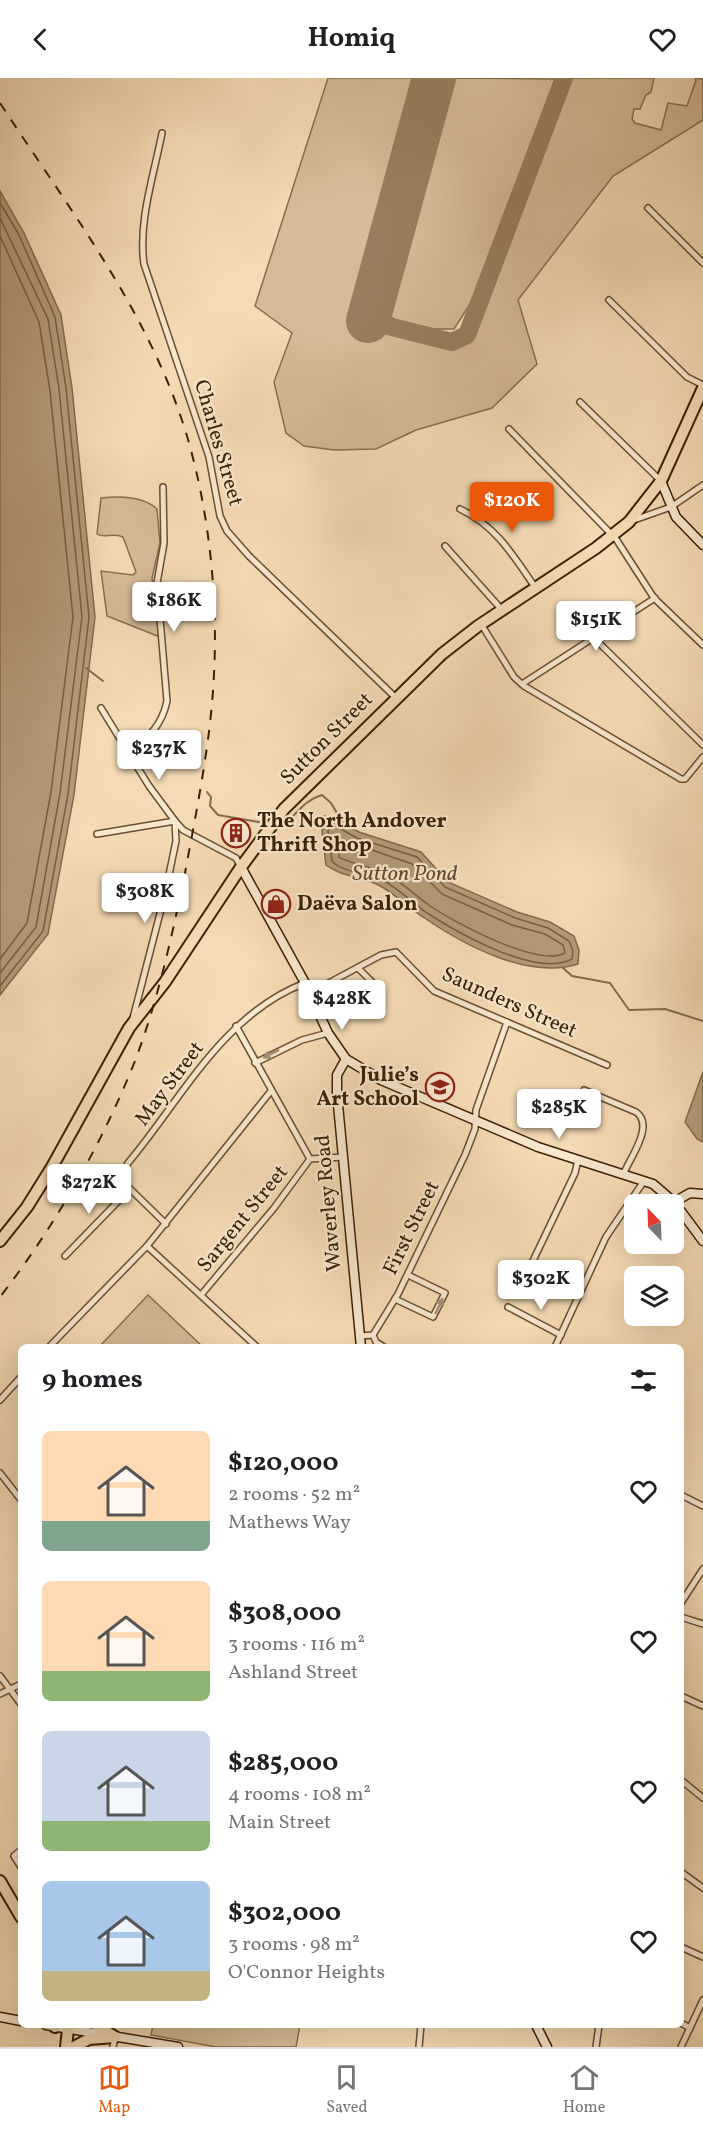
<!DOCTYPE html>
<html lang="en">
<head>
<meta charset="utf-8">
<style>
  :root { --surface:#fff; --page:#f6f6f6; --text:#202124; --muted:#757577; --line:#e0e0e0; --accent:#ea580c }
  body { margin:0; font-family:Vollkorn,serif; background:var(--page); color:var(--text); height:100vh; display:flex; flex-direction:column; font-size:22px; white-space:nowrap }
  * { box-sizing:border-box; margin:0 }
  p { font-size:20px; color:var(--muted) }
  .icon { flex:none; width:33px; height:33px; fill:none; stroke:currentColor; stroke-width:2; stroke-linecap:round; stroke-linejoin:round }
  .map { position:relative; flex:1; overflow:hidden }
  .drawer { position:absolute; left:18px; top:1266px; width:666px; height:684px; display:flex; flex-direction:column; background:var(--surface); border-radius:9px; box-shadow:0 6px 24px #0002 }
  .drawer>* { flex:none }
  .needle { width:39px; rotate:337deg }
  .buttons { position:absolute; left:624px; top:1116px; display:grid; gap:12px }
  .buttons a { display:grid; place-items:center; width:60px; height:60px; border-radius:9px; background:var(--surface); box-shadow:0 6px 24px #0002; font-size:30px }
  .price { position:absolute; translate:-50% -51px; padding:0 14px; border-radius:6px; background:#fff; color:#222; font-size:20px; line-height:39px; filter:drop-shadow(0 2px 3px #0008) }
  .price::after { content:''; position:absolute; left:50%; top:36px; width:18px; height:14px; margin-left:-9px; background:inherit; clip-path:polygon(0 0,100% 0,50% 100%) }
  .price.selected { background:var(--accent); color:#fff }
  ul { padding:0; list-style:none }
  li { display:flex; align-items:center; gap:18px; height:150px; padding:0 24px }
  li span { display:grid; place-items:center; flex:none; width:168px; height:120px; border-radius:9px; color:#555 }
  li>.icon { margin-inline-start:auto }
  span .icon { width:72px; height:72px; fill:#fffc; stroke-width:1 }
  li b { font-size:26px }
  h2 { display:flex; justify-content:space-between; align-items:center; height:72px; padding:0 24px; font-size:26px }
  header { display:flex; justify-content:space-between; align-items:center; height:78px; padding:0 24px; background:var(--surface); font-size:27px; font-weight:700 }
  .menu { display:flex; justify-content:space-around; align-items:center; height:84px; border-top:2px solid var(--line); background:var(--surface); font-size:16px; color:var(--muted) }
  .menu a { display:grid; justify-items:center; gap:3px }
  .menu .selected { color:var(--accent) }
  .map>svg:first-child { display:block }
  .green { fill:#d5bb97; stroke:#886e4e; stroke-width:1.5 }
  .water { fill:#b59b7a; stroke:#846a4c; stroke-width:1.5 }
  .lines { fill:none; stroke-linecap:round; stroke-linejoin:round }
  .shore { stroke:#785e40; stroke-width:1.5 }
  .stream { stroke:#846a4c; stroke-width:2 }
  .taxiway { stroke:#987e5e; stroke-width:18 }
  .runway { stroke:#987e5e; stroke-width:44 }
  .street-casing { stroke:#694f32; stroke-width:8 }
  .secondary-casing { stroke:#3a2006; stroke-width:11 }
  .highway-casing { stroke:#3a2006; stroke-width:14 }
  .street { stroke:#f8e8cf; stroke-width:5 }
  .secondary { stroke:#f8e8cf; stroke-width:8 }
  .highway { stroke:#f5dbb5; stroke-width:10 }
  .rail { stroke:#3a2006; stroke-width:2; stroke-dasharray:10 10; stroke-linecap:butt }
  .oneway { fill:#a28e75 }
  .labels { text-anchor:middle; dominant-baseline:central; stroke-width:4.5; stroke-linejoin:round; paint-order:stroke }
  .street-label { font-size:21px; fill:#3a2006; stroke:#f8e8cf }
  .poi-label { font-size:21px; font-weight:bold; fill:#3a2006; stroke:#f8e8cf; text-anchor:start }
  .water-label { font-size:22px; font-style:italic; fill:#654b2f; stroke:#f8e8cf }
</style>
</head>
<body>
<header><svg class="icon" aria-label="back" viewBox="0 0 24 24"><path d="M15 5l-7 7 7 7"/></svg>Homiq<svg class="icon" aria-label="heart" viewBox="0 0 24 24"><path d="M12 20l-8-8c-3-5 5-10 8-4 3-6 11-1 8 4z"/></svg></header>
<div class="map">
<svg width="703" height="1969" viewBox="0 0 703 1969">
  <rect width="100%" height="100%" fill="#f5dbb5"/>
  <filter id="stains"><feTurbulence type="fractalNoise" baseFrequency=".00333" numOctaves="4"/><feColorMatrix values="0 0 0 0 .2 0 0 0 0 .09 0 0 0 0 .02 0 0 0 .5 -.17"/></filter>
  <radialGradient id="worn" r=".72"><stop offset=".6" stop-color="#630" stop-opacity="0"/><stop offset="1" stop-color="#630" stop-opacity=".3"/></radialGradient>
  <g class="green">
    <polygon points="328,0 417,0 351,242 449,270 465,266 472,258 569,0 654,0 651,14 646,17 640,31 634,31 632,41 635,45 661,52 668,25 687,28 696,2 695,0 703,1 703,42 613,98 518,222 537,286 492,330 416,352 376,371 334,372 304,368 286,355 274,304 292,255 255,228"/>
    <path d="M449,0l108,1 -85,222 -18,28c-20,0 -58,1 -68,-19z"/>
    <path d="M101,420c18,-2 42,-2 56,11l3,34 -8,35 8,59 -53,-21 -6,-45 32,4 3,-3 -13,-35c-10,-5 -19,2 -26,-3z"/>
    <polygon points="148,1217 203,1269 99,1269"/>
    <polygon points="153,1947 300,1947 296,1969 216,1969 151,1957"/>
  </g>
  <g class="water">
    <polygon points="0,113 24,155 61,237 72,310 95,539 74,717 48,856 0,917"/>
    <path d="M324,738l12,3 23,13 62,20 27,30 69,30 33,10 24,14 5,14 -1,14c-50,16 -114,-19 -155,-47 -14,-9 -27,-22 -41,-30 -18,-11 -39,-9 -56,-22l-4,-34z"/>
    <polygon points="703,994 703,1064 697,1061 685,1044"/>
  </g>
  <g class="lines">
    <g class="shore">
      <polyline points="0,125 19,157 55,239 66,310 89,539 68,716 43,853 0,908"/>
      <polyline points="0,140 48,241 59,311 82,539 60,715 36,849 0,895"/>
      <polyline points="0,158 39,244 50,313 73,539 51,714 27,845 0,881"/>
      <path d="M332,746l25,14 60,19 28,30 70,31 33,10 21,13 4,10 -1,8c-36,19 -114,-26 -145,-46 -14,-10 -26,-22 -41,-31 -16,-9 -44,-9 -54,-21l-4,-30z"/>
      <path d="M338,760l74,26 30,30 70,31 33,9 18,11 2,8c-27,15 -111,-31 -135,-47 -14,-10 -26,-22 -40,-30 -12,-8 -46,-14 -51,-19z"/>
    </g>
    <g class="stream">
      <polyline points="86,590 103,603"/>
      <polyline points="207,714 211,719 210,728 218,737 259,744"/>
      <path d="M286,745c13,-12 19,-23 36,-28l9,8 13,22"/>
      <polyline points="563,890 572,898 610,905 629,932 665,931 703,943"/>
    </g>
    <polyline class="taxiway" points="368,243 452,264 467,257 564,0"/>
    <polyline class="runway" points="368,243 434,0"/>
    <g class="street-casing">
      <g id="street">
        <path d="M162,55c-8,42 -24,88 -18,131l65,193 11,59 7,15 22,25 147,142"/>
        <polyline points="648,130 703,185"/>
        <polyline points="609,222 687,299 703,307"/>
        <polyline points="580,324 661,403"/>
        <polyline points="509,351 616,461 654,520 703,567"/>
        <path d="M460,431c36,17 53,46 75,78"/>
        <polyline points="634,442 671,429 703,407"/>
        <polyline points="445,468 502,532"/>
        <polyline points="481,546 514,599 524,608 681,701 685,701 703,679"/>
        <polyline points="595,561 703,667"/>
        <polyline points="522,606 655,520"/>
        <polyline points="101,630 149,708 175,743 183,752 236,780 241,789"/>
        <path d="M129,673c20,-13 33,-26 38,-50l-10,-118 7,-40 -1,-56"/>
        <polyline points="97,756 175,743"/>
        <polyline points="310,915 381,877 396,874 434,913 607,987"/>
        <polyline points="351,932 375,907 358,890"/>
        <polyline points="133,940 165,816 176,763 175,744"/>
        <polyline points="236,948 310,1081"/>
        <polyline points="255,985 302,962 328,955"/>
        <path d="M584,1012l52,22c19,13 -6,46 -12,61"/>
        <path d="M166,1146l-41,-40 -1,-13 4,-8c53,-63 95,-149 177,-180"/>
        <polyline points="147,1168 257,1269"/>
        <polyline points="65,1178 130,1111"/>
        <polyline points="530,1189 575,1095 578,1082"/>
        <polyline points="201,1217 274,1130 310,1081 343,1079"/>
        <polyline points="395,1221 433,1239 445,1215 408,1197"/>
        <polyline points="508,1229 561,1257"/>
        <polyline points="373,1257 376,1264 384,1269"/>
        <polyline points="360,1258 373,1257 398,1216 465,1077 475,1051 476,1032 507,944"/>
        <polyline points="49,1269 147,1168 271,1013"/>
        <polyline points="555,1269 606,1159 644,1103"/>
        <polyline points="0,1322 21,1299"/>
        <polyline points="0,1395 21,1422"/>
        <polyline points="681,1417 703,1428"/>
        <polyline points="681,1525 703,1491"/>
        <polyline points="681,1539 703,1546"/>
        <polyline points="0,1598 21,1626"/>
        <polyline points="0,1616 21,1606"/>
        <polyline points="681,1618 703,1628"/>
        <polyline points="681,1702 703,1720"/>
        <polyline points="21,1772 14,1778 21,1789"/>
        <polyline points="681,1794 703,1810"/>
        <polyline points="681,1869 703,1879"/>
        <polyline points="681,1945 690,1950"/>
        <polyline points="113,1969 115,1959"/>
        <polyline points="419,1969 421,1947"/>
        <polyline points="596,1969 599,1947"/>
        <polyline points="681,1969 703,1922"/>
      </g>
    </g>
    <g class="secondary-casing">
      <g id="secondary">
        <polyline points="661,403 676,439 703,467"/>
        <polyline points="241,789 305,905 328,955 346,981 381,1002 538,1069 653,1106 674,1124 703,1163"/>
        <polyline points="346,981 337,997 337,1016 361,1269"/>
        <polyline points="674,1124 690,1115 703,1116"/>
        <polyline points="0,1939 21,1943"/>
        <polyline points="46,1947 178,1969"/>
        <polyline points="536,1947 547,1969"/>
      </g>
    </g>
    <g class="highway-casing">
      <g id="highway">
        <polyline points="0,1163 27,1129 52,1089 129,950 165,904 241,789 284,731 442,576 478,548 596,470 629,444 661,403 703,310"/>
        <polyline points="0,1803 21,1839"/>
        <polyline points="96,1947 115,1959"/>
        <polyline points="55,1949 56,1947"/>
        <polyline points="66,1969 68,1951"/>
        <polyline points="74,1969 89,1961 115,1959"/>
      </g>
    </g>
    <use href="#street" class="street"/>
    <use href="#secondary" class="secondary"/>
    <use href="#highway" class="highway"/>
    <path class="rail" d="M0,25c69,106 150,210 187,333 22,75 31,160 27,238 -3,66 -17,134 -29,199 -13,63 -27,127 -50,188 -33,83 -80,165 -135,236"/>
  </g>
  <defs><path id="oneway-solid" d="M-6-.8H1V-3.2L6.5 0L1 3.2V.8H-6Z" transform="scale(1.5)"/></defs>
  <g class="oneway">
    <use href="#oneway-solid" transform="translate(271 976) rotate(153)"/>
    <use href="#oneway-solid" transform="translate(439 1228) rotate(-65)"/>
  </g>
  <defs>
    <g id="building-ring" transform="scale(1.5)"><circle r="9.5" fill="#f8e8cf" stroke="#8f2418" stroke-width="1.5"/><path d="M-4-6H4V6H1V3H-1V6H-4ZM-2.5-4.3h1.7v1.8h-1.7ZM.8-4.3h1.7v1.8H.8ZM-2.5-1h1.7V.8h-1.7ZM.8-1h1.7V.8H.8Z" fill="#8f2418"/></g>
    <g id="shop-ring" transform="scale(1.5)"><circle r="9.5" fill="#f8e8cf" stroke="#8f2418" stroke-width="1.5"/><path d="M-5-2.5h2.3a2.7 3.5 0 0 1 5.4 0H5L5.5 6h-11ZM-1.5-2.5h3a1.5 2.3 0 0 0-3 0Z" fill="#8f2418"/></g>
    <g id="school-ring" transform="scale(1.5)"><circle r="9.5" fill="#f8e8cf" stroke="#8f2418" stroke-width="1.5"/><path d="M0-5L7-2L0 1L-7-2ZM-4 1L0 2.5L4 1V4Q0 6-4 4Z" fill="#8f2418"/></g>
  </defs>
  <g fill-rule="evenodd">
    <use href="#building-ring" x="236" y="755"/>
    <use href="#shop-ring" x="276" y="826"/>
    <use href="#school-ring" x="440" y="1009"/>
  </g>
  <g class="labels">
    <g class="street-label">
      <text transform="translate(218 365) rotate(74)">Charles Street</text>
      <text transform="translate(327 661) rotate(-45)">Sutton Street</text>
      <text transform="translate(509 925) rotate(24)">Saunders Street</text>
      <text transform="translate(170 1006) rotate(-53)">May Street</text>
      <text transform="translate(329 1125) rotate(-95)">Waverley Road</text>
      <text transform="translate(243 1141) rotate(-51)">Sargent Street</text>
      <text transform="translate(412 1150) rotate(-64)">First Street</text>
    </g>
    <g class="poi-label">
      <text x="257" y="743">The North Andover<tspan x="257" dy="24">Thrift Shop</tspan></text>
      <text x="297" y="826">Daëva Salon</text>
      <text x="419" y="997" text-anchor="end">Julie’s<tspan x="419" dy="24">Art School</tspan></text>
    </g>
    <g class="water-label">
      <text x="405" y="796">Sutton Pond</text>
    </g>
  </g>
  <rect width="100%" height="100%" filter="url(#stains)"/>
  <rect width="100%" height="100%" fill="url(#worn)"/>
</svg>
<div class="buttons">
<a><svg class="needle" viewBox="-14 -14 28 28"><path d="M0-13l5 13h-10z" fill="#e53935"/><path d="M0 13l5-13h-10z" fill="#757577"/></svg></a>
<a><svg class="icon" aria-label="layers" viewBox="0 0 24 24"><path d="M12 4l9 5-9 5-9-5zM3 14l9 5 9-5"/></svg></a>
</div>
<b class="price selected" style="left:512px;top:455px">$120K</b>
<b class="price" style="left:174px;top:555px">$186K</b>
<b class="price" style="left:596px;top:574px">$151K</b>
<b class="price" style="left:159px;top:703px">$237K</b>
<b class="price" style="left:145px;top:846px">$308K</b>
<b class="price" style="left:342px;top:953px">$428K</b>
<b class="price" style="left:559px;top:1062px">$285K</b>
<b class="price" style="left:89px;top:1137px">$272K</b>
<b class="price" style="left:541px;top:1233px">$302K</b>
<section class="drawer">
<h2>9 homes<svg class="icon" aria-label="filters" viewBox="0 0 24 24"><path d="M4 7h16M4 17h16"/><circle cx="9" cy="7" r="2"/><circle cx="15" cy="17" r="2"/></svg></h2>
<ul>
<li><span style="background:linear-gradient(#ffd9b3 75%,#7fa58c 0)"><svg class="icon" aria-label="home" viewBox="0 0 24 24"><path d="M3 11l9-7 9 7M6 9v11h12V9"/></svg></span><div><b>$120,000</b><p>2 rooms · 52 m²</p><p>Mathews Way</p></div><svg class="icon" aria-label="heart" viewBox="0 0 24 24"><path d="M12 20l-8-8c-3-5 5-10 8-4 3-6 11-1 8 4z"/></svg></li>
<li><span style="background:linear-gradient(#ffd9b3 75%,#8fb573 0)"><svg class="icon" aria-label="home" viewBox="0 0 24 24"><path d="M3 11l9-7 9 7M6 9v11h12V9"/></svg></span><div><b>$308,000</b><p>3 rooms · 116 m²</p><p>Ashland Street</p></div><svg class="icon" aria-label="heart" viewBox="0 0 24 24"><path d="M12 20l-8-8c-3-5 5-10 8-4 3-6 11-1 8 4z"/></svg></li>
<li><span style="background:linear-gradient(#c9d6e8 75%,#8fb573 0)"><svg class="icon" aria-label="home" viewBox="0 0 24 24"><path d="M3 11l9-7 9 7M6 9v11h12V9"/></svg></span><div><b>$285,000</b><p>4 rooms · 108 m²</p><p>Main Street</p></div><svg class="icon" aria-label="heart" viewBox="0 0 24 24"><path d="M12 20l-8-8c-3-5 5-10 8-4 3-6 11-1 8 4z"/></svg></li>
<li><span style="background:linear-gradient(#a9c7e8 75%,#c2b280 0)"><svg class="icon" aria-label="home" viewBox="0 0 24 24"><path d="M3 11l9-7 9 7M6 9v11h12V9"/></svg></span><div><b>$302,000</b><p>3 rooms · 98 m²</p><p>O'Connor Heights</p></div><svg class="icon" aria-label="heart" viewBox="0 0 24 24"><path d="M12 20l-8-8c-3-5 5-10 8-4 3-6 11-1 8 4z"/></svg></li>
</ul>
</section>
</div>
<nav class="menu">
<a class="selected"><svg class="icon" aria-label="map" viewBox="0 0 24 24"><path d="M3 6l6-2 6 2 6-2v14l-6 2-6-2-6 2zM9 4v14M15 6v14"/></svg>Map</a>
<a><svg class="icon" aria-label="saved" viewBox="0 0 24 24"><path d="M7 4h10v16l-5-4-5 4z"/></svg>Saved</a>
<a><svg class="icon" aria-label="home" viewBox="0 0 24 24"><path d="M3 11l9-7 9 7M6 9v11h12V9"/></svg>Home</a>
</nav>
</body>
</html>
